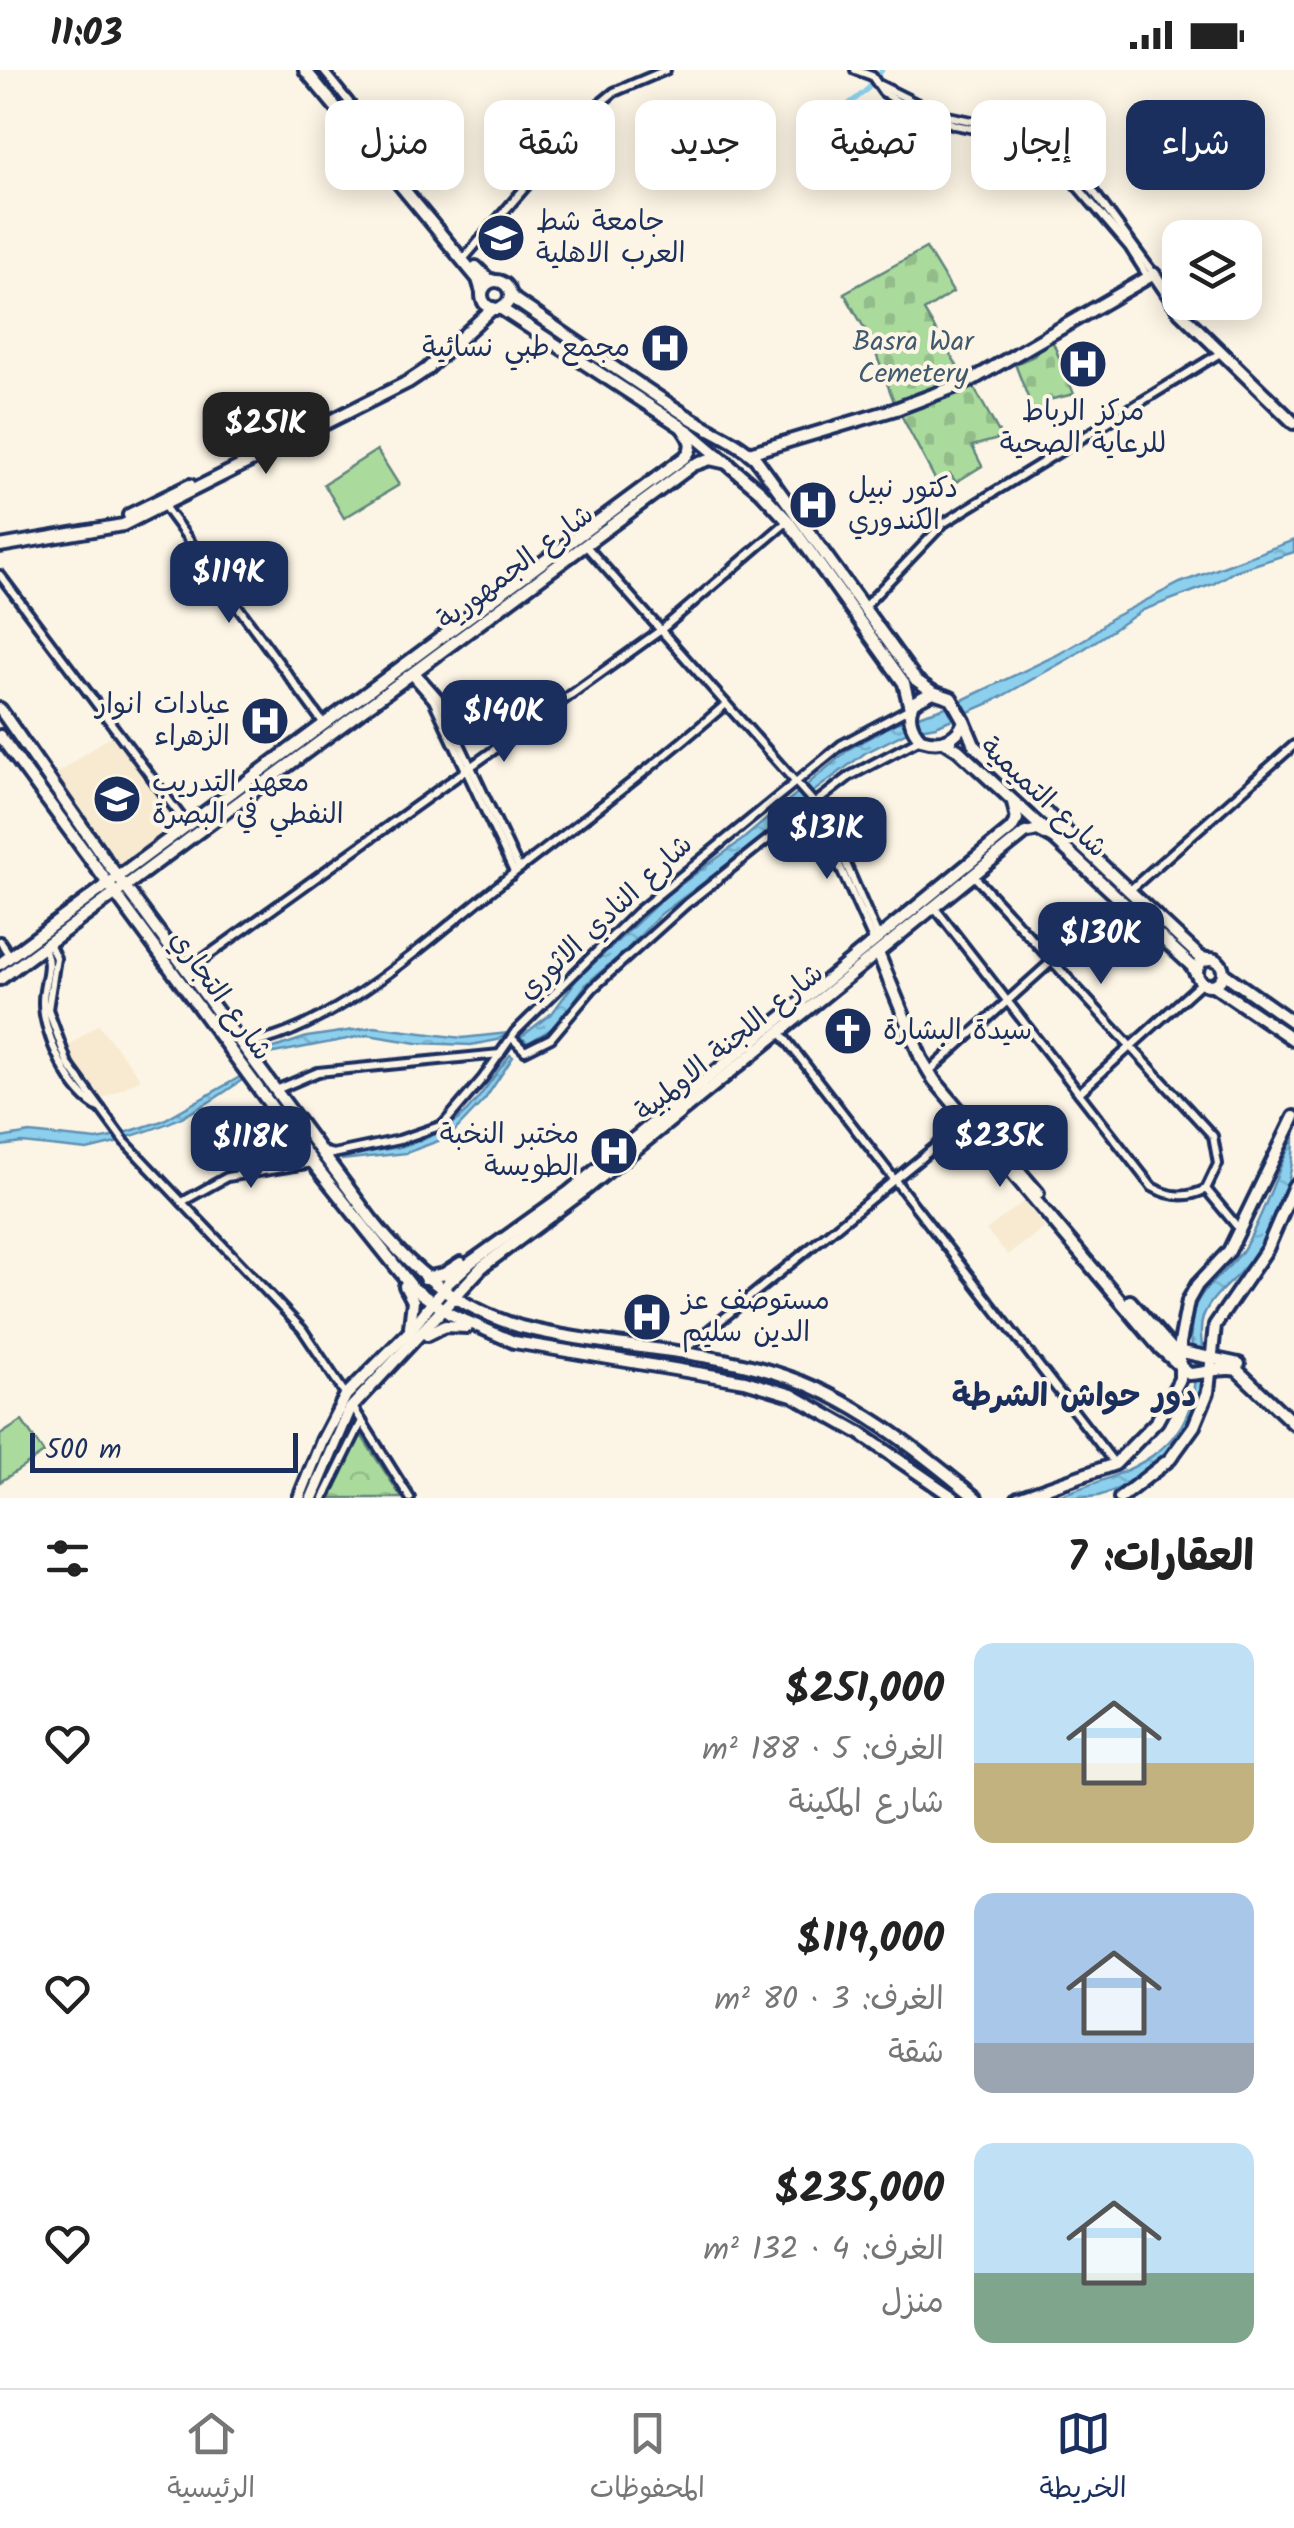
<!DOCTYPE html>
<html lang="ar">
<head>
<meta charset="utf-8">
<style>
  :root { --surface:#fff; --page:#f2f2f2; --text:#222; --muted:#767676; --line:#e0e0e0; --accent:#1b2f5e }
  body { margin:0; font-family:Kalam,"Playpen Sans Arabic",sans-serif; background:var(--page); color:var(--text); direction:rtl; height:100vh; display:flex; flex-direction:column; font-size:38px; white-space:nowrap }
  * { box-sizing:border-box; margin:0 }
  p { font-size:32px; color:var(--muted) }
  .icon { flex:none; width:55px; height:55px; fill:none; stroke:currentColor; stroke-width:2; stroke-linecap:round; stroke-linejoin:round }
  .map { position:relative; height:1428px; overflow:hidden; direction:ltr }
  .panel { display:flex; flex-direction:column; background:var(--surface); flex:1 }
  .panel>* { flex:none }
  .guide { position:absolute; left:30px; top:30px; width:1235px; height:90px; direction:rtl; display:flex; gap:20px }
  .tools { position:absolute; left:1162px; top:150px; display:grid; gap:20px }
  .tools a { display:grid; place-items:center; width:100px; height:100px; border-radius:20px; background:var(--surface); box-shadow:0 5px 25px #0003; font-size:50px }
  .scale { position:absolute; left:30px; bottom:25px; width:268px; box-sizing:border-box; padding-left:10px; border:5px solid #1b2f5e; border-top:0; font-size:28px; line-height:35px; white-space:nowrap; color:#1b2f5e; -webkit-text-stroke:8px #fcf5e5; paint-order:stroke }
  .price { position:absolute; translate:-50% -85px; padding:0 22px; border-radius:20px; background:var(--accent); color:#fff; font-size:32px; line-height:65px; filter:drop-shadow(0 2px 5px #0008) }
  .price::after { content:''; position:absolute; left:50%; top:60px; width:30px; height:22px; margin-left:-15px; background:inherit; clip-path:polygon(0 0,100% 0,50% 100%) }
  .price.current { background:#222; color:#fff }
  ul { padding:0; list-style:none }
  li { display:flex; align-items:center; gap:30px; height:250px; padding:0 40px }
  li span { display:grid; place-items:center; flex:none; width:280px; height:200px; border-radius:20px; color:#555 }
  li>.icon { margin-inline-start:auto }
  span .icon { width:120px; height:120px; fill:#fffc; stroke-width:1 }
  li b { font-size:42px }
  h2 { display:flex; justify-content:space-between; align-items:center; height:120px; padding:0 40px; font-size:42px }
  .pill { padding:0 35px; border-radius:20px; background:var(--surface); box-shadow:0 5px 25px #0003; font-size:35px; line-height:90px }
  .pill.current { background:var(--accent); color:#fff }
  .status { display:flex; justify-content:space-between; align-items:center; height:70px; padding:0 50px; background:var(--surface); direction:ltr }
  .status svg { height:28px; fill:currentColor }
  .dock { display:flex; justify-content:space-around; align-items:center; height:140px; border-top:2px solid var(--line); background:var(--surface); font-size:28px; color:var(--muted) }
  .dock a { display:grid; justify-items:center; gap:5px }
  .dock .current { color:var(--accent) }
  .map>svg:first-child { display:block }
  .built { fill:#f7ead0 }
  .forest { fill:url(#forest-crowns); stroke:#62857d; stroke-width:2.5 }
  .cemetery { fill:url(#cemetery-stones); stroke:#62857d; stroke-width:2.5 }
  .garden { fill:#aadb9c; stroke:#62857d; stroke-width:2.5 }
  .water { fill:url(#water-ripples); stroke:#5f90b4; stroke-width:2.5 }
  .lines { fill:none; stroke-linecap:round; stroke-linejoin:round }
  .canal { stroke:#8cd0ed; stroke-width:5 }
  .minor-casing { stroke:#1b2f5e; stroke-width:14 }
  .major-casing { stroke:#1b2f5e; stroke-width:18 }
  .minor { stroke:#fcf5e5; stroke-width:6 }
  .major { stroke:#fcf5e5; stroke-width:10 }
  .labels { text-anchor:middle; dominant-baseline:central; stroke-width:8; stroke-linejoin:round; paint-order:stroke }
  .poi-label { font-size:28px; fill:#1b2f5e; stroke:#fcf5e5; text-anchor:start }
  .park-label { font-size:28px; fill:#3f5a6e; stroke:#fcf5e5 }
  .street-label { font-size:28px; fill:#1b2f5e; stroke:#fcf5e5 }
  .quarter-label { font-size:32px; font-weight:bold; fill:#1b2f5e; stroke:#fcf5e5 }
</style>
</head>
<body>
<div class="status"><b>11:03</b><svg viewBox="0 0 49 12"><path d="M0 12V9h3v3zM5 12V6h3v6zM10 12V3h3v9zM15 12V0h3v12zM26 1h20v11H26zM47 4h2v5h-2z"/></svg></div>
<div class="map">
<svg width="1294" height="1428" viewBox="0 0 1294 1428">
  <defs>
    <pattern id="forest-crowns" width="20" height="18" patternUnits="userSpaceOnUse" patternTransform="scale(2.5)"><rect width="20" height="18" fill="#aadb9c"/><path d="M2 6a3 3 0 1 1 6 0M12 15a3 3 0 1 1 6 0" fill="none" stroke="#92bc89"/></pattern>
    <pattern id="cemetery-stones" width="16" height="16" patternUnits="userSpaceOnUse" patternTransform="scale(2.5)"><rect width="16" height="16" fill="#aadb9c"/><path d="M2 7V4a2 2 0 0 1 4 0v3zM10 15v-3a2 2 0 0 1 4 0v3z" fill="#92bc89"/></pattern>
    <pattern id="water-ripples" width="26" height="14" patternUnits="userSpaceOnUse" patternTransform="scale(2.5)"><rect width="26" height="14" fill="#8cd0ed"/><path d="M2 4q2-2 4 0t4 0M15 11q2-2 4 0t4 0" fill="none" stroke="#78b3ce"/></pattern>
  </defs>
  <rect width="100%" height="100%" fill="#fcf5e5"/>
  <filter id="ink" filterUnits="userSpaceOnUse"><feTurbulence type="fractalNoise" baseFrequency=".01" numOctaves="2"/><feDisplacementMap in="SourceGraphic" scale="20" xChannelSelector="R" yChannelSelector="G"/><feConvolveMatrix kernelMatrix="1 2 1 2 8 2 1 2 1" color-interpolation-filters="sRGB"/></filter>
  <g filter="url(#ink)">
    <g class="built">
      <polygon points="115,663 181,752 119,798 55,705"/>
      <polygon points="98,954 141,1009 101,1029 77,998 67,977"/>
      <polygon points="1024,1131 1045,1158 1008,1185 986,1160"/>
    </g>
    <polygon class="forest" points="359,1362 402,1428 331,1428"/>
    <g class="cemetery">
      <polygon points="926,178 953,222 924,241 966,310 935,318 896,337 870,268 844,223"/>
      <polygon points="1052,270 1074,324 1044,331 1045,341 1034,343 1015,294 1034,286 1039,278"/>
      <polygon points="972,314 1002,368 972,376 982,396 956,412 950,404 936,411 900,343"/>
    </g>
    <g class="garden">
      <polygon points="377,380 399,415 344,448 324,414"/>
      <polygon points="22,1351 44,1383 0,1412 0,1365"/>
    </g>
    <g class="water">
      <polygon points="1294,470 1294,482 1235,501 1213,514 1143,540 1070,588 992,632 936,656 909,661 865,683 813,722 746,781 661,844 622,884 587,913 556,956 528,973 521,967 553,942 577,909 669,823 742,770 849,679 896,653 952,635 1057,585 1088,567 1110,549 1180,513"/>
      <polygon points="374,957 462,968 509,963 497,970 471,975 417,973 368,965 269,984 262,982 307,967"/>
      <path d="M510,985l3,2 -28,42 -36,38 -43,16 -65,7c21,-11 41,-8 62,-14 62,-17 71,-44 107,-91z"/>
      <path d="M240,1007l2,3c-45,32 -72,46 -125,60l-1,3 -29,7 -65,-7 -22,3v-8l30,-5 67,7 15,-3 50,-16z"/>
      <path d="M1294,1067c0,45 -21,100 -52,133 -13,15 -32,27 -39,47 -6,19 3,41 2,61 -3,55 -57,104 -107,118 -14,2 -31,2 -46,2 58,-21 135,-37 142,-112 3,-26 -8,-52 0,-77 9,-25 35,-38 49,-59 22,-36 32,-76 51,-113z"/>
    </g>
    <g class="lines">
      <g class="canal">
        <polyline points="877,8 882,0"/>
        <path d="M828,53c14,-18 31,-23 45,-40"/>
      </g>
      <g class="minor-casing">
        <g id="minor">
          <polyline points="323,0 401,96"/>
          <polyline points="855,0 872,6 883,22 900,33 955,55 1014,67 1053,88 1129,177 1148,207"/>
          <polyline points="880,15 938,44 1005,58 1052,81 1088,114 1154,204"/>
          <polyline points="466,186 591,41 614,22 666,0"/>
          <polyline points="164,436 324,654"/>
          <polyline points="586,476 815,734"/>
          <polyline points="0,505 188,756"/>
          <polyline points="864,537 944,453 1217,285"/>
          <polyline points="416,602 438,627 519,799"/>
          <polyline points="411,605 433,630 514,802"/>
          <polyline points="819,732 878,867"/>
          <polyline points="813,737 874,872"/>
          <polyline points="1130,820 1294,675"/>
          <path d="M935,838l217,279c18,10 35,12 54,2l12,-25 -5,-28 -240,-261"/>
          <polyline points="0,871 10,886"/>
          <polyline points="49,873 56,888 48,939 68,994 125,1072 302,1259 346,1325"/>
          <path d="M43,878c11,16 0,34 0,53 -1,32 28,95 58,108"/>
          <polyline points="189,899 661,560 788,451"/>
          <polyline points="780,962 1115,1394"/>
          <polyline points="512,968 525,981 551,968 593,918 684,836 758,777 850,706 920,669"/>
          <path d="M243,975c92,-14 189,-109 262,-165 75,-58 150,-114 221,-176"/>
          <polyline points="933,998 1121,829"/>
          <polyline points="276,1020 318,1002 500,984"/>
          <polyline points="1079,1023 1201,913"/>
          <polyline points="325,1082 333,1084 399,1070 443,1055 483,1008 515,962 637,842 841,675 910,638"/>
          <polyline points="1206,1119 1240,1160"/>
          <polyline points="182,1132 227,1107 313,1093"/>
          <polyline points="683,1281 967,1051"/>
          <polyline points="353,1337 410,1428"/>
          <polyline points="324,1428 362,1351"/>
        </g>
      </g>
      <g class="major-casing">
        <g id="major">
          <polyline points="305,0 478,209 482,222"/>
          <polyline points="476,197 488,209 495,211"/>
          <circle cx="496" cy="225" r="14"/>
          <path d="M510,223l5,7c56,38 112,77 169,114 24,16 51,25 72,45l160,221 17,12"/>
          <polyline points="500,238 691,363 760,421 788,451 904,613 910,638"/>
          <polyline points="749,383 896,339 970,311 1154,204 1180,242 1294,353"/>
          <polyline points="129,445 190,415"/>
          <polyline points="0,476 123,455 408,312 426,300 493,238"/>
          <path d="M933,622l18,6 13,23c-7,19 -24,24 -43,18 -10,-10 -15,-25 -7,-37z"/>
          <path d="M0,639l109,156 262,354c40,51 87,89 150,108 84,21 172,20 255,46 75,23 141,76 200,125"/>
          <polyline points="964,651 974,675 1171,860 1200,887 1207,889"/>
          <polyline points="0,666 313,1093 413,1218 450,1244 514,1272 745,1311 792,1325 861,1364 954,1428"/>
          <polyline points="944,671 958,680 1192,896 1196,904"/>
          <path d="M878,883l43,105 13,22 226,268 29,26c16,0 33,-8 48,-4l57,54"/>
          <circle cx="1210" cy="902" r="13"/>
          <path d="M0,894l685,-507c11,-11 4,-20 -4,-31"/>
          <polyline points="1223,903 1294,953"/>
          <polyline points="0,909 693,395 710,389 728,393"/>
          <polyline points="1213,915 1294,970"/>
          <polyline points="981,1056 1038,1123"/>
          <polyline points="425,1208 444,1204 461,1193"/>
          <polyline points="405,1216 413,1231 410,1257"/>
          <polyline points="1130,1231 1173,1280 1239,1294"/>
          <polyline points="427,1265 445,1256 467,1257"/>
          <polyline points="299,1428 322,1371 346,1325 409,1262 448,1213 471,1192 569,1122 1011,759 1017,749 1013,732"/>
          <polyline points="312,1428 350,1339 482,1197 585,1120 1025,763 1038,760 1053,768"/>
          <polyline points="1018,1428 1115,1394 1157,1351 1180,1309 1180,1273 1188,1231 1197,1215 1229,1181 1294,1047"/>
          <polyline points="1120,1428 1170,1389 1194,1356 1208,1322 1215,1255 1267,1179 1294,1116"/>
        </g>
      </g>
      <use href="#minor" class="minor"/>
      <use href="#major" class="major"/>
    </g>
  </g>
  <defs>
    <g id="university-disc" transform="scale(2.5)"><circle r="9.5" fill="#1b2f5e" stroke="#fcf5e5"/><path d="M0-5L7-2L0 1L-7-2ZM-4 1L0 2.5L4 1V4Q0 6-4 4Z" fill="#fff"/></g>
    <g id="hospital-disc" transform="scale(2.5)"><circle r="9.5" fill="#1b2f5e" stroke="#fcf5e5"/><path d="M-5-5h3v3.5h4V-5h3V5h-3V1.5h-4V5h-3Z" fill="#fff"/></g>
    <g id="church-disc" transform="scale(2.5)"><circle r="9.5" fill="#1b2f5e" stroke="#fcf5e5"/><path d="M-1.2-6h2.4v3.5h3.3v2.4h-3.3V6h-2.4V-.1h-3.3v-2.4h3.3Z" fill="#fff"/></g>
  </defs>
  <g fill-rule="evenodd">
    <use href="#university-disc" x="501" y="168"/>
    <use href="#hospital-disc" x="665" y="278"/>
    <use href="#hospital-disc" x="1083" y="294"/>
    <use href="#hospital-disc" x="813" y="435"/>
    <use href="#hospital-disc" x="265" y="651"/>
    <use href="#university-disc" x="117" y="729"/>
    <use href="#church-disc" x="848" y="961"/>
    <use href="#hospital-disc" x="614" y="1081"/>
    <use href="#hospital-disc" x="647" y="1247"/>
  </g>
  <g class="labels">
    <g class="poi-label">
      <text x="536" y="152">جامعة شط<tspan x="536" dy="32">العرب الاهلية</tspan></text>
      <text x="630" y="278" text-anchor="end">مجمع طبي نسائية</text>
      <text x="1083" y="342" text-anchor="middle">مركز الرباط<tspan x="1083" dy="32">للرعاية الصحية</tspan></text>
      <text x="848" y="419">دكتور نبيل<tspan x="848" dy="32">الكندوري</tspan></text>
      <text x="230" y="635" text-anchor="end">عيادات انوار<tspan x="230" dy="32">الزهراء</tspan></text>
      <text x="152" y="713">معهد التدريب<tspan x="152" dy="32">النفطي في البصرة</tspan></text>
      <text x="883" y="961">سيدة البشارة</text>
      <text x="579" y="1065" text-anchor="end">مختبر النخبة<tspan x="579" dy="32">الطويسة</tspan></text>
      <text x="682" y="1231">مستوصف عز<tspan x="682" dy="32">الدين سليم</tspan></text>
    </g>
    <g class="park-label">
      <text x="913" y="272">Basra War<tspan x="913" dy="32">Cemetery</tspan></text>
    </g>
    <g class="street-label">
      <text transform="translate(516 498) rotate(-37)">شارع الجمهورية</text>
      <text transform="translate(1043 728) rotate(43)">شارع التميمية</text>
      <text transform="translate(606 848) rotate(-43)">شارع النادي الاثوري</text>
      <text transform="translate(220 926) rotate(54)">شارع التجاري</text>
      <text transform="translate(730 973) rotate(-39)">شارع اللجنة الاولمبية</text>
    </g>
    <g class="quarter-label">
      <text x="1074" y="1327">دور حواش الشرطة</text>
    </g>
  </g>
</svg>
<div class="tools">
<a><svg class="icon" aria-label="layers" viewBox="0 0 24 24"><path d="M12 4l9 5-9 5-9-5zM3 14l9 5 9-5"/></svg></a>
</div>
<div class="scale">500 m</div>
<b class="price current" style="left:266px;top:407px">$251K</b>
<b class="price" style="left:229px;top:556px">$119K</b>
<b class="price" style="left:504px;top:695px">$140K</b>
<b class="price" style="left:827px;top:812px">$131K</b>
<b class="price" style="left:1101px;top:917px">$130K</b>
<b class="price" style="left:1000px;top:1120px">$235K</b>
<b class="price" style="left:251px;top:1121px">$118K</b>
<div class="guide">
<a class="pill current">شراء</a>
<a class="pill">إيجار</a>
<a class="pill">تصفية</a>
<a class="pill">جديد</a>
<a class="pill">شقة</a>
<a class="pill">منزل</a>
</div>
</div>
<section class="panel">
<h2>العقارات: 7<svg class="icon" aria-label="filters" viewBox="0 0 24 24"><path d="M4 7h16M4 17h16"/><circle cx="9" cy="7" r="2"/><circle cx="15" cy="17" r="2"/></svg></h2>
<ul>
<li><span style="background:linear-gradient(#bfe0f5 60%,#c2b280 0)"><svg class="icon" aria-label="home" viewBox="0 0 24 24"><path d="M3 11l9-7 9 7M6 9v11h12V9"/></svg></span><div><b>$251,000</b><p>الغرف: 5 · 188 m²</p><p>شارع المكينة</p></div><svg class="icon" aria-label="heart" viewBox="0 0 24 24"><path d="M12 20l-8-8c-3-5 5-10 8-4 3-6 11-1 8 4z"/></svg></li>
<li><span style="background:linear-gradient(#a9c7e8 75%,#9aa5b1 0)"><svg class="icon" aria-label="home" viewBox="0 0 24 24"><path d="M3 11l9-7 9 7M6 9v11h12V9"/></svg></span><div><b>$119,000</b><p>الغرف: 3 · 80 m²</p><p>شقة</p></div><svg class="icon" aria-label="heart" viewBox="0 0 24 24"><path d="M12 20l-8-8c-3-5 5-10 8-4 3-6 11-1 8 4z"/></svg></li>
<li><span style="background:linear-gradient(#bfe0f5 65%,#7fa58c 0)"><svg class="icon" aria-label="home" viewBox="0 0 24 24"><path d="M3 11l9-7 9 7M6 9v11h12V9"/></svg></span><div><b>$235,000</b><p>الغرف: 4 · 132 m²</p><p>منزل</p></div><svg class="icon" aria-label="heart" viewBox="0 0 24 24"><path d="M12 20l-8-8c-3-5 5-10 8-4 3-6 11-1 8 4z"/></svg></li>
</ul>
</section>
<nav class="dock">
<a class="current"><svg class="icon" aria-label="map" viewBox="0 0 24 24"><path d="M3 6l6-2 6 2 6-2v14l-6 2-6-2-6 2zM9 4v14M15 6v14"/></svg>الخريطة</a>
<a><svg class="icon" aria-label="saved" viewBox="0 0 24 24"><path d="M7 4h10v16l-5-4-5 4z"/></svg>المحفوظات</a>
<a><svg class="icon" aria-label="home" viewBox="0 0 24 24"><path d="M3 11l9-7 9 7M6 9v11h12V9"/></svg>الرئيسية</a>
</nav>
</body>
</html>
